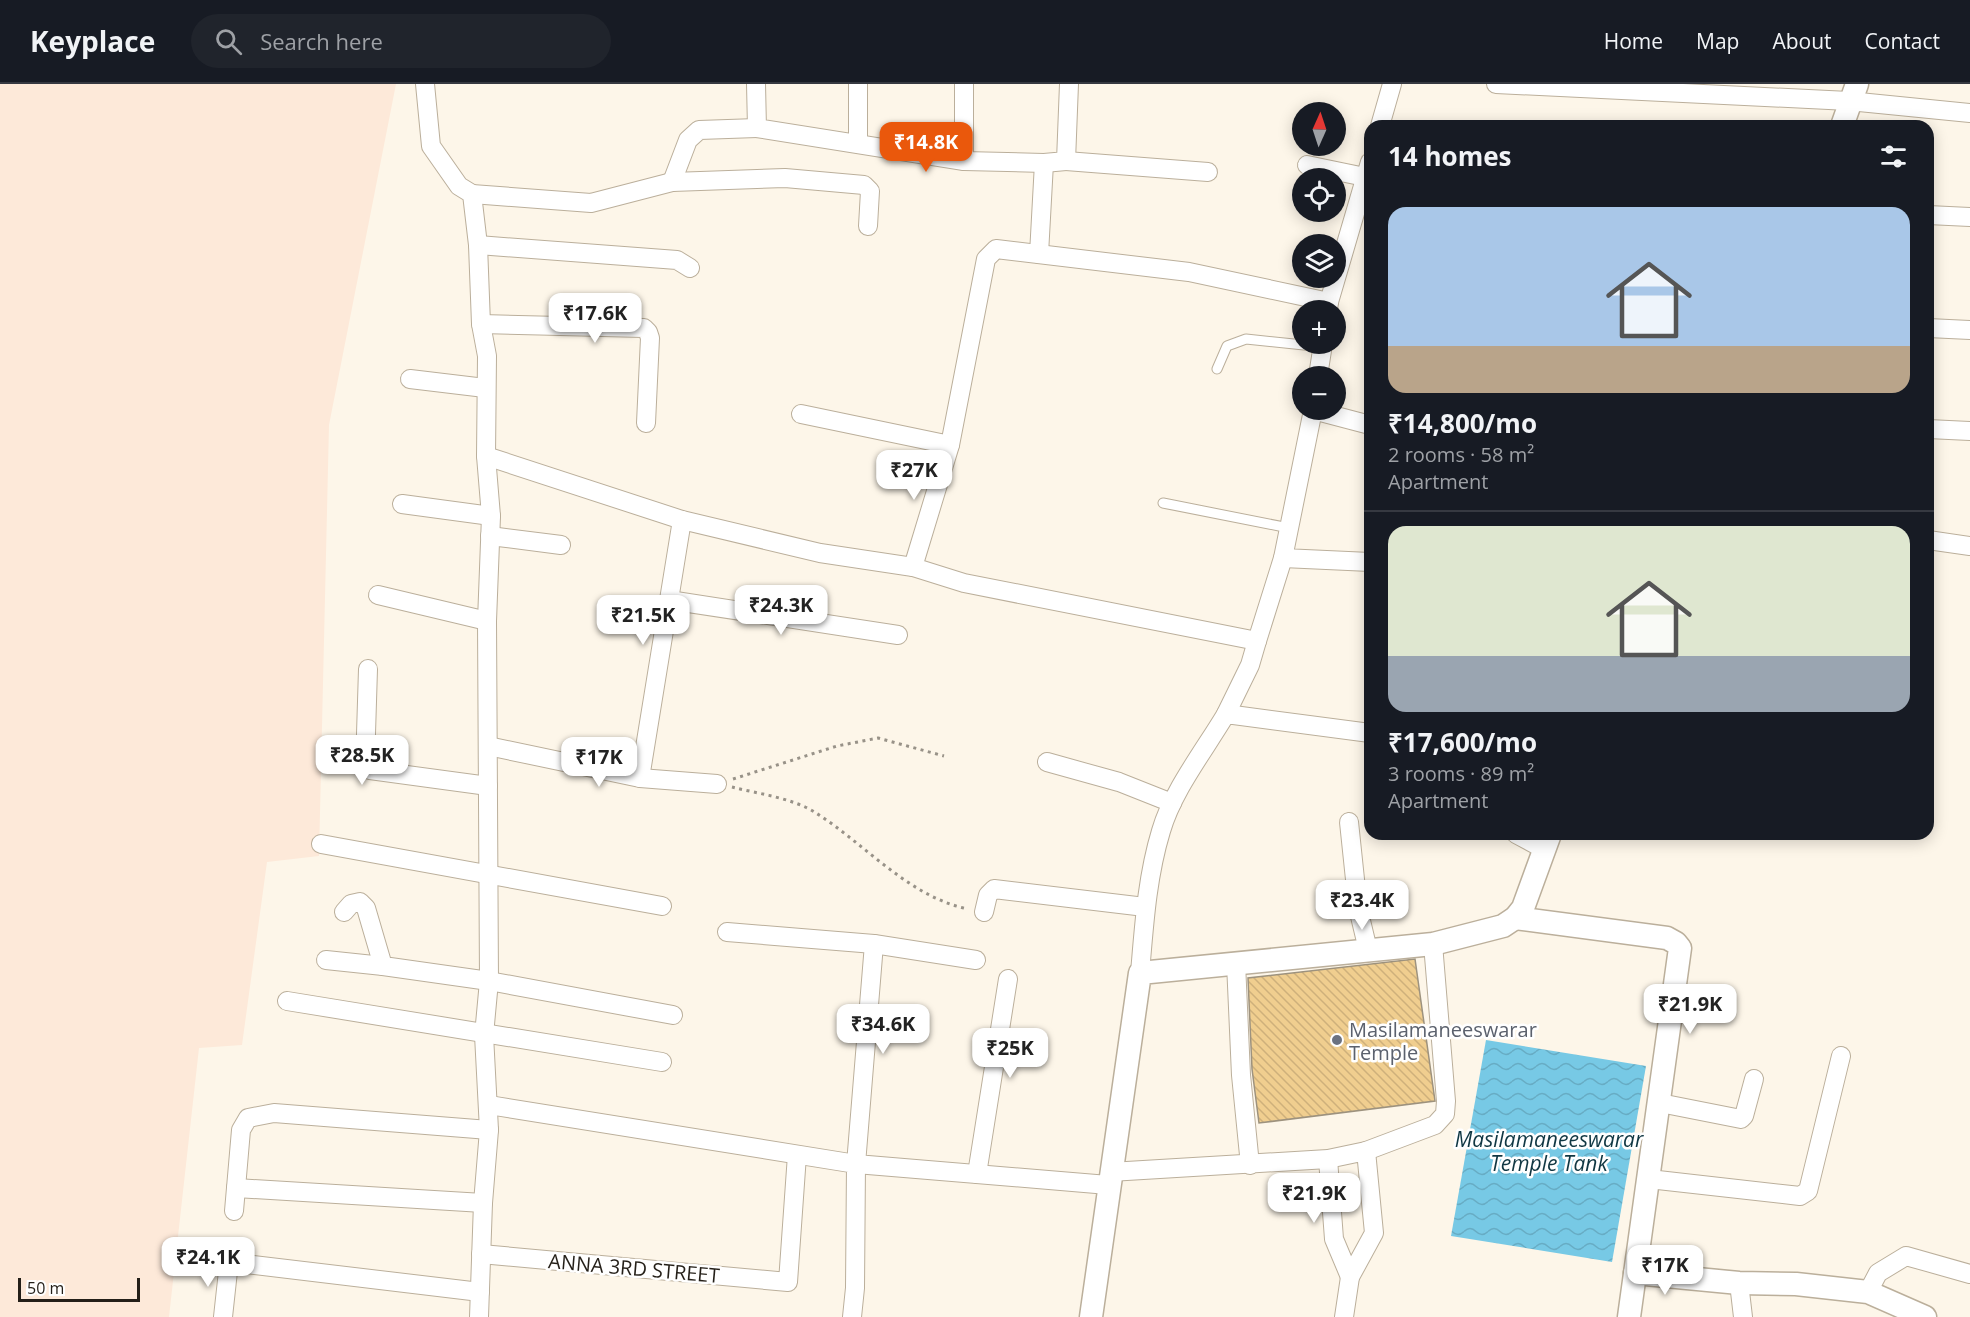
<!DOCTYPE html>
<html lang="en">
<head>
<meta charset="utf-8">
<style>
  :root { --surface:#171b24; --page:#20242c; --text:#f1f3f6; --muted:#9ea1a6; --line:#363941; --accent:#ea580c }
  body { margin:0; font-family:"Open Sans",sans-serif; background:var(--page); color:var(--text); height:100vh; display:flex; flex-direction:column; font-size:22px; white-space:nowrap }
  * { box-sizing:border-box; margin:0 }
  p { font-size:20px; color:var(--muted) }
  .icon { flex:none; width:33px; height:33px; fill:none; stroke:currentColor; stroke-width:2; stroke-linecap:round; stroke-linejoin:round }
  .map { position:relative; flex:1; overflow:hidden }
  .details { position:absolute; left:1364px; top:36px; width:570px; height:720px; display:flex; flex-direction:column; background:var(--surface); border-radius:18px; box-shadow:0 3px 15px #0003 }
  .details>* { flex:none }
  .needle { width:39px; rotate:3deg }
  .tools { position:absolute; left:1292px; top:18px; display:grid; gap:12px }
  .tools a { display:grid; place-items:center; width:54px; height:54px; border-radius:50%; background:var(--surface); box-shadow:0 3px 15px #0003; font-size:30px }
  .scale { position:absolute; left:18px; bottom:15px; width:122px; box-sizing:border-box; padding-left:6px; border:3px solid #241f18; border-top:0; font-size:16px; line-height:21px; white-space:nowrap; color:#241f18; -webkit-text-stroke:4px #fff; paint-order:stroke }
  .price { position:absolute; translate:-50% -51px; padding:0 14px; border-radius:12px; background:#fff; color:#222; font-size:20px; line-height:39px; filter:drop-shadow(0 2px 3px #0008) }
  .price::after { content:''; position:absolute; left:50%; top:36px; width:18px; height:14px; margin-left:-9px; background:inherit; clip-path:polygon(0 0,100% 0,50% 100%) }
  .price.current { background:var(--accent); color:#fff }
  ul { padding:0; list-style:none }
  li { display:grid; align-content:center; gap:12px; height:318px; padding:0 24px }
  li+li { border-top:2px solid var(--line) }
  li span { display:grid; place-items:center; height:186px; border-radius:18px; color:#555 }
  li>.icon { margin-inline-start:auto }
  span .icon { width:108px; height:108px; fill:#fffc; stroke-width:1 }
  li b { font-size:26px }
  h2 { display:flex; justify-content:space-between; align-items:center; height:72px; padding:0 24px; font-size:26px }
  header { display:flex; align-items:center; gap:36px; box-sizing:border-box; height:84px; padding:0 30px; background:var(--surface); border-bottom:2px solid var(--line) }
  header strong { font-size:28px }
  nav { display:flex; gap:33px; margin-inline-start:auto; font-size:21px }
  .search { width:420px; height:54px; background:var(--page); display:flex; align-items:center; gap:15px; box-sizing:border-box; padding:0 21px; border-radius:33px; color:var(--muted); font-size:22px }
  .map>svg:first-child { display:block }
  .industrial { fill:#fde9d9 }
  .water { fill:url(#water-waves) }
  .building { fill:url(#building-back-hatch); stroke:#9d927e; stroke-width:1.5 }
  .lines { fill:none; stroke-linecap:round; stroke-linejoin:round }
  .service-casing { stroke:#bbaf9b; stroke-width:11 }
  .minor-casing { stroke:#bbaf9b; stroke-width:20 }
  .tertiary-casing { stroke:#bbaf9b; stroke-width:25 }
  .path { stroke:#989288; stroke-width:3; stroke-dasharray:3 4.5; stroke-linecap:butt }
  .service { stroke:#fff; stroke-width:9 }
  .minor { stroke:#fff; stroke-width:18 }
  .tertiary { stroke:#fff; stroke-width:22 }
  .worship-dot { fill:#6b7280; stroke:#fff; stroke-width:2 }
  .labels { text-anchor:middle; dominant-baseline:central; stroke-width:5; stroke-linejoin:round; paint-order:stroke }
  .worship-label { font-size:20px; fill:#5b616d; stroke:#fff; text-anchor:start }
  .street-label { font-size:20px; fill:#241f18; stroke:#fff }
  .water-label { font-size:21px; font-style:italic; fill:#103743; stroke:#fff }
</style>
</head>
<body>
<header>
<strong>Keyplace</strong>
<div class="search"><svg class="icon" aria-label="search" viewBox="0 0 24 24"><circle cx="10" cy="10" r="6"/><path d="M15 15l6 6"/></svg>Search here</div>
<nav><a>Home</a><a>Map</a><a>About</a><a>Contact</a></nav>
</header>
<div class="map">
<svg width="1970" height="1233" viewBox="0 0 1970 1233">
  <defs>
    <pattern id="water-waves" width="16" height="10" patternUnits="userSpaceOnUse" patternTransform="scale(1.5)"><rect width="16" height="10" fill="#77c9e5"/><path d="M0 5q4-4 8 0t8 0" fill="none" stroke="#67acc4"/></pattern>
    <pattern id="building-back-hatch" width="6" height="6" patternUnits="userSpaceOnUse" patternTransform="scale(1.5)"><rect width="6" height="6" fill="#f0ce8f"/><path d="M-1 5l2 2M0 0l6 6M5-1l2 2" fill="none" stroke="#ceb07b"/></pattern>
  </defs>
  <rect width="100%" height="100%" fill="#fdf6e9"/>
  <polygon class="industrial" points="0,0 396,0 329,341 319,772 267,778 242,961 199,964 169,1233 0,1233"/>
  <polygon class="water" points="1486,956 1646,982 1612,1178 1451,1152"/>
  <polygon class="building" points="1415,875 1435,1017 1259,1039 1252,985 1248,894"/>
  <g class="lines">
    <g class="service-casing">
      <g id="service">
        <polyline points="1217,285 1227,262 1246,255 1323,263"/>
        <polyline points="1163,419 1289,444"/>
      </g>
    </g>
    <g class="minor-casing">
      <g id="minor">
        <polyline points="425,0 431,62 459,102 472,110 478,161 481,240 487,272 486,372 491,432 487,537 489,897 484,951 489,1046 483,1119 479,1233"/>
        <polyline points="756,0 757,44 964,77 1044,79 1066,77 1069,0"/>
        <polyline points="858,0 858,59"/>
        <polyline points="964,0 964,77"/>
        <polyline points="1496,0 1849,17 1970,29"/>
        <polyline points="1380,42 1392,0"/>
        <polyline points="1066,77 1208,88"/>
        <polyline points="1307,81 1365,93"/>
        <polyline points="672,98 688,56 699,46 757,44"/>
        <polyline points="472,110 591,119 672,98 785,94 864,101 870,107 868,142"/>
        <polyline points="1928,131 1970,133"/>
        <polyline points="478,161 677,176 690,184"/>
        <polyline points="1039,170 1044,79"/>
        <polyline points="1329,218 1370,78"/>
        <polyline points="481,240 644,244 648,248 650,254 646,339"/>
        <polyline points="1928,244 1970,246"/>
        <polyline points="1318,292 1323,260"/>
        <polyline points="410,295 485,304"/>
        <polyline points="1313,326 1283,474 1370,478"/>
        <polyline points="1313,326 1370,341"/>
        <polyline points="801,330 950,361 986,175 996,165 1189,188 1329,218 1328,226"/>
        <polyline points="1928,345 1970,347"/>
        <polyline points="486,372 682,436 820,469 913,483 964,499 1257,557 1283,474"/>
        <polyline points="402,420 491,432"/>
        <polyline points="490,452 561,461"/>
        <polyline points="1928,456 1970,462"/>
        <polyline points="913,483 950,361"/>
        <polyline points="378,511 487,537"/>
        <polyline points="669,516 898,551"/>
        <polyline points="368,585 365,682 370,686 488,702"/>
        <polyline points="1226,630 1250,581 1257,557"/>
        <polyline points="488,662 640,694 717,700"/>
        <polyline points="1047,678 1119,698 1172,719"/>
        <polyline points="640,694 682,436"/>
        <polyline points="1349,738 1358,824 1368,866"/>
        <polyline points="1516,750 1544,765"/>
        <polyline points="321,760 662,822"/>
        <polyline points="344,828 351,820 360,818 366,824 383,882 489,897 673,931"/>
        <polyline points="984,828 988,811 994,805 1145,823"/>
        <polyline points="727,848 874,860 976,876"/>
        <polyline points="874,860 856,1080 1108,1101"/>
        <polyline points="326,876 383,882"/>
        <polyline points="1236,879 1241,991 1250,1081"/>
        <path d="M1140,889c4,-47 7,-96 21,-142 12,-41 43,-80 65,-117l144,19"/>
        <polyline points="287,917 662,978"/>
        <polyline points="1660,1019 1741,1035 1744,1032 1754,995"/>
        <polyline points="489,1021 856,1080 855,1204 852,1233"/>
        <polyline points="1366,1067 1435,1041 1445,1030 1446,1017 1433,860"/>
        <polyline points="1328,1075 1334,1155 1350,1193"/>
        <polyline points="1110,1088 1328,1075 1366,1067 1374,1149 1350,1193 1344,1233"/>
        <polyline points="977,1090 1008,895"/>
        <polyline points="1649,1095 1800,1112 1808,1107 1841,972"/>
        <polyline points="236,1104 483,1119"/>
        <polyline points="234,1127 241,1046 248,1034 274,1029 489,1046"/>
        <polyline points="481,1170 788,1198 797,1071"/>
        <polyline points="1739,1199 1743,1233"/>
        <polyline points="1868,1208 1878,1189 1906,1172 1970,1190"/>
        <polyline points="223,1233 229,1178 480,1208"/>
      </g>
    </g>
    <g class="tertiary-casing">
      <g id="tertiary">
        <polyline points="1842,42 1857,0"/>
        <polyline points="1515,834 1667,854 1676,859 1680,864 1629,1233"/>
        <polyline points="1635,1189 1739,1199 1796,1200 1868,1208 1925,1233"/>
        <polyline points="1091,1233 1140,889 1433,860 1503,842 1515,834 1523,824 1550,750"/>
      </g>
    </g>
    <g class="path">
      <polyline points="733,695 837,662 878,654 944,672"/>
      <path d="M732,703c27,7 61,11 84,26 49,31 93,84 152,96"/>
    </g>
    <use href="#service" class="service"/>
    <use href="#minor" class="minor"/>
    <use href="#tertiary" class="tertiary"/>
  </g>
  <circle class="worship-dot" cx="1337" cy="956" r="6"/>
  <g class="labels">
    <g class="worship-label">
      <text x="1349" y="945">Masilamaneeswarar<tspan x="1349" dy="23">Temple</tspan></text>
    </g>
    <g class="street-label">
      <text transform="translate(634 1184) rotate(5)">ANNA 3RD STREET</text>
    </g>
    <g class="water-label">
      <text x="1549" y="1055">Masilamaneeswarar<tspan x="1549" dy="24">Temple Tank</tspan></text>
    </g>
  </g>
</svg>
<div class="tools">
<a><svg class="needle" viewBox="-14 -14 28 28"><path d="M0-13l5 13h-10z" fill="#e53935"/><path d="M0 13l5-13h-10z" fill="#9ea1a6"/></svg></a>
<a><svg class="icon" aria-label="locate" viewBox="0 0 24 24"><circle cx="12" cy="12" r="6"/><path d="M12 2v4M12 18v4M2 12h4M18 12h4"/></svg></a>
<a><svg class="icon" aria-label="layers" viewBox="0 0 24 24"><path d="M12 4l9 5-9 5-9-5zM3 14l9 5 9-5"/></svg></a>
<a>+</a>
<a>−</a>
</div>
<div class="scale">50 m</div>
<b class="price current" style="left:926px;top:89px">₹14.8K</b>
<b class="price" style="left:595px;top:260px">₹17.6K</b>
<b class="price" style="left:914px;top:417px">₹27K</b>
<b class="price" style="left:781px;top:552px">₹24.3K</b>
<b class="price" style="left:643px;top:562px">₹21.5K</b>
<b class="price" style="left:362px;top:702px">₹28.5K</b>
<b class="price" style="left:599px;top:704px">₹17K</b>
<b class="price" style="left:1362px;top:847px">₹23.4K</b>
<b class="price" style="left:1690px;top:951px">₹21.9K</b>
<b class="price" style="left:883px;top:971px">₹34.6K</b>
<b class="price" style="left:1010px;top:995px">₹25K</b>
<b class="price" style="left:1314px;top:1140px">₹21.9K</b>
<b class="price" style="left:208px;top:1204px">₹24.1K</b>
<b class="price" style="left:1665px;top:1212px">₹17K</b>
<section class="details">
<h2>14 homes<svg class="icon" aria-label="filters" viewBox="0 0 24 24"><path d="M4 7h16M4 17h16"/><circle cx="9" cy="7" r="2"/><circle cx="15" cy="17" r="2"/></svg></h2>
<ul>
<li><span style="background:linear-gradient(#a9c7e8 75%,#b9a48a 0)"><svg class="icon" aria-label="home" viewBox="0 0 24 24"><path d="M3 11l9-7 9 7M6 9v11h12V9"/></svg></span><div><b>₹14,800/mo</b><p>2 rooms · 58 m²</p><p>Apartment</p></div></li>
<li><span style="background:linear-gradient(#dfe7d0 70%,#9aa5b1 0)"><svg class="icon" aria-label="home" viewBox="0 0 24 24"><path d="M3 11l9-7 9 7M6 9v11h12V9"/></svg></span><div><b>₹17,600/mo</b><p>3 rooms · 89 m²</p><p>Apartment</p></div></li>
</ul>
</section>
</div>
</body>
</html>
